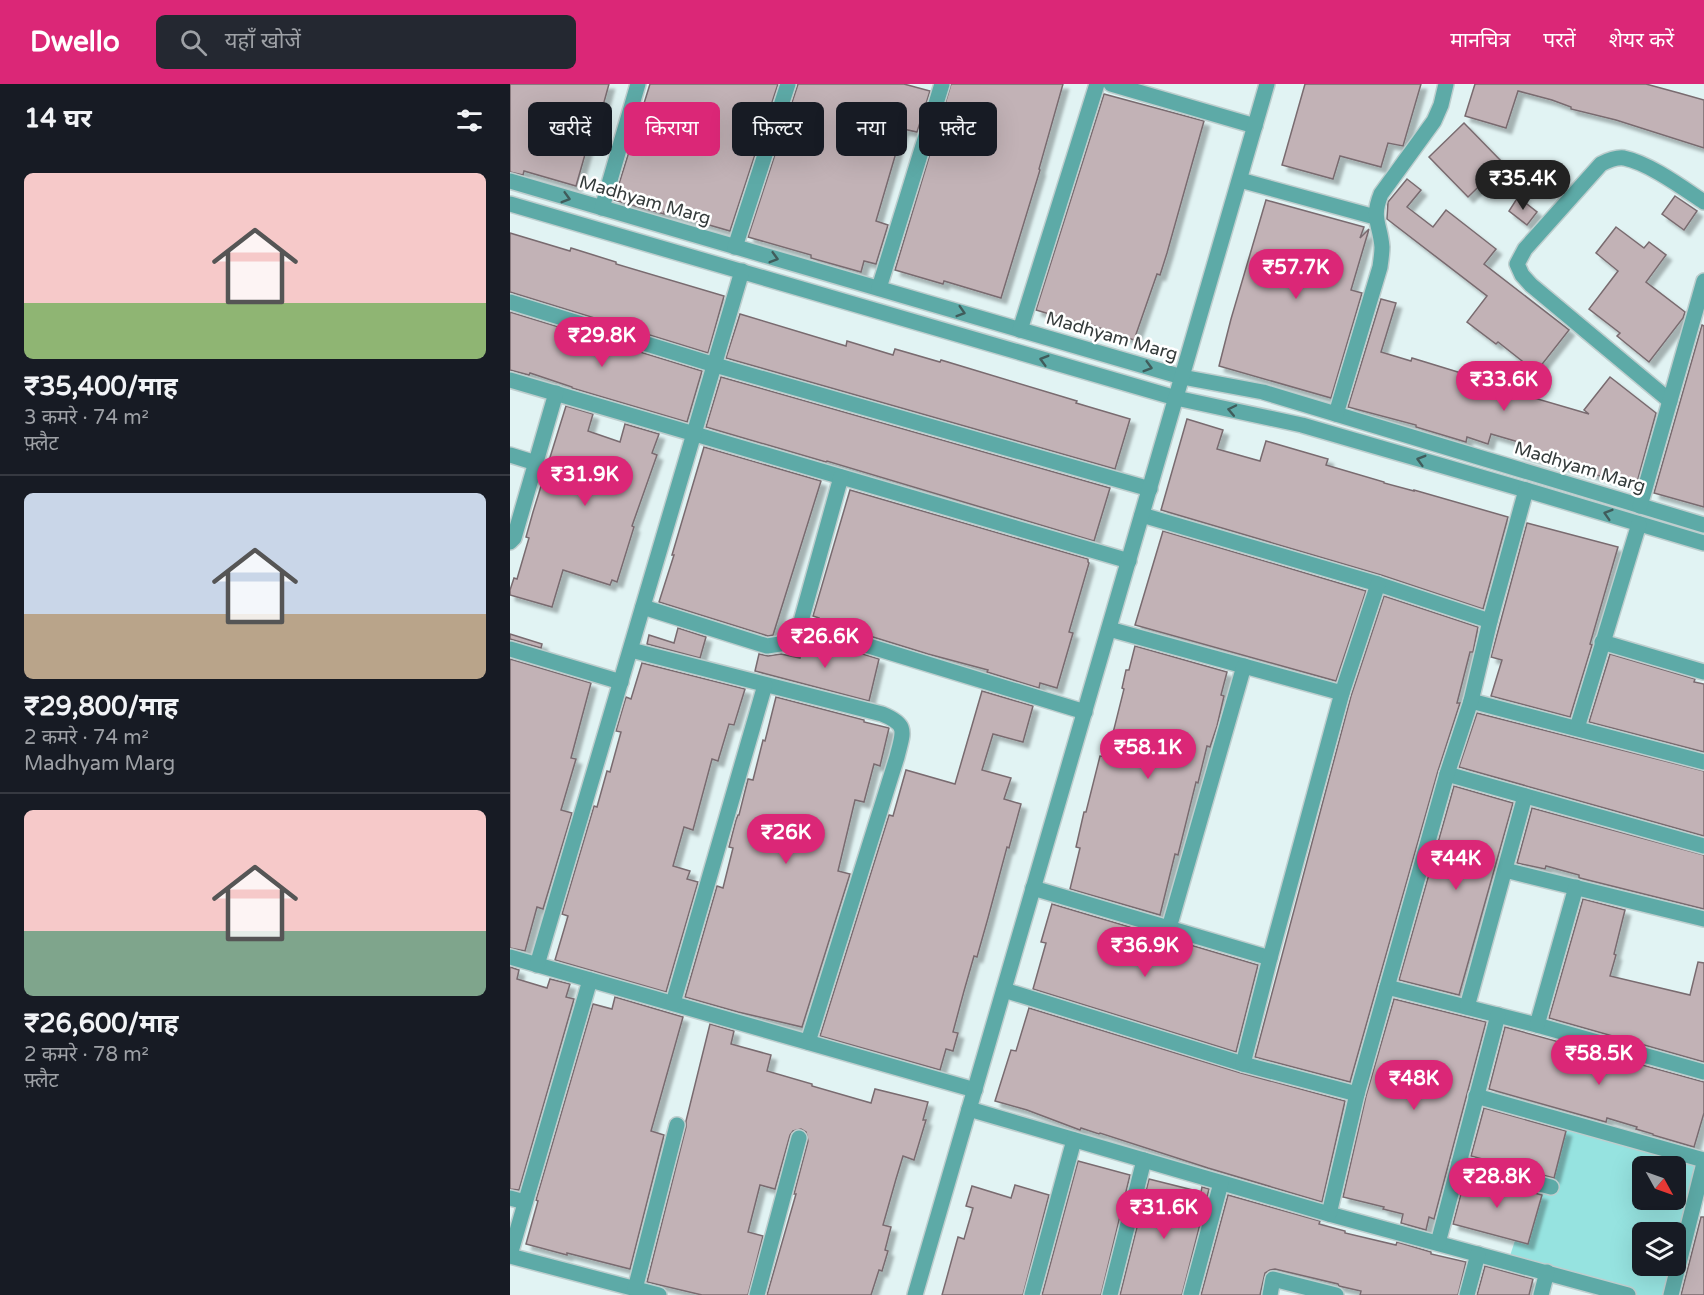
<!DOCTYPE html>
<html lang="hi">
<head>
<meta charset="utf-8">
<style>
  :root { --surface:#171b24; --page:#242831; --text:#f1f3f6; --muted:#9ea1a6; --line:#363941; --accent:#db2777 }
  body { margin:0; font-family:"Varela Round","Noto Sans Devanagari",sans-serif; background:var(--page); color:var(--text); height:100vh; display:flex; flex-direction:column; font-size:22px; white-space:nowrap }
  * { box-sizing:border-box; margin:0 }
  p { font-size:20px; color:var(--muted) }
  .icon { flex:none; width:33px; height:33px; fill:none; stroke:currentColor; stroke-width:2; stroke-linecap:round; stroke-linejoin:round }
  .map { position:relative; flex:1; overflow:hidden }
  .details { display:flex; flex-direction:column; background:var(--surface); width:510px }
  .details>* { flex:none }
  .hud { position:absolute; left:18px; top:18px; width:570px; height:54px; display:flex; gap:12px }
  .needle { width:39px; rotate:130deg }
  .fabs { position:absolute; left:1122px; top:1072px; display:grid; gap:12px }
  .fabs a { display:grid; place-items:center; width:54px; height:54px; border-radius:9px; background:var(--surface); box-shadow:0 6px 24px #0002; font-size:30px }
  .price { position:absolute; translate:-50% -51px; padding:0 14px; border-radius:21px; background:var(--accent); color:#fff; font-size:20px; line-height:39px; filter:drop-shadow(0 2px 3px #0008) }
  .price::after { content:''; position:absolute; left:50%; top:36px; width:18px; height:14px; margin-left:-9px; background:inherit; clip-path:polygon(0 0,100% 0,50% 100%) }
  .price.selected { background:#222; color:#fff }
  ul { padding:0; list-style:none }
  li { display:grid; align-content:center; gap:12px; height:318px; padding:0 24px }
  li+li { border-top:2px solid var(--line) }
  li span { display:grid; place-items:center; height:186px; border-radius:9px; color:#555 }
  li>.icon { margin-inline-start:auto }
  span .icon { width:108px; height:108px; fill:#fffc; stroke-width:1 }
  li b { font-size:26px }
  h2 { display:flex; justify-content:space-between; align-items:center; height:72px; padding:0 24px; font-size:26px }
  .chip { padding:0 21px; border-radius:9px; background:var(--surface); box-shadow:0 6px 24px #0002; font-size:21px; line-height:54px }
  .chip.selected { background:var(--accent); color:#fff }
  header { display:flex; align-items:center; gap:36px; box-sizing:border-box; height:84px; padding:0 30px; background:var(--accent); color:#fff }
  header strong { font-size:28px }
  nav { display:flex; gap:33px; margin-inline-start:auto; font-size:21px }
  .search { width:420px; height:54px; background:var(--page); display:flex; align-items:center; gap:15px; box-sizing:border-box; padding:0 21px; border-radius:9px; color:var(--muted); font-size:22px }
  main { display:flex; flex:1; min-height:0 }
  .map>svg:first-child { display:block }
  .green { fill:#96e3e0; fill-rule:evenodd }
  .building { fill:#c2b2b6; stroke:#796b6f; stroke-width:1.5; filter:url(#shadow) }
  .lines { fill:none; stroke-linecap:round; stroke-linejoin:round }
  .minor-casing { stroke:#becece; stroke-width:18 }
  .minor { stroke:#5daaa7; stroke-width:15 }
  .oneway { stroke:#405c5b }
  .labels { text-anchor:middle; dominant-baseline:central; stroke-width:5; stroke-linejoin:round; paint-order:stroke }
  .street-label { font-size:18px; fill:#343b3b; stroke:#fff }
</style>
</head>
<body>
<header>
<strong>Dwello</strong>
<div class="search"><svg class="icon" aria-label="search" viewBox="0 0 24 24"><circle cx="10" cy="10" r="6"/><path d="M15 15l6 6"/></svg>यहाँ खोजें</div>
<nav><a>मानचित्र</a><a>परतें</a><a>शेयर करें</a></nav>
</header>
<main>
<section class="details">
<h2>14 घर<svg class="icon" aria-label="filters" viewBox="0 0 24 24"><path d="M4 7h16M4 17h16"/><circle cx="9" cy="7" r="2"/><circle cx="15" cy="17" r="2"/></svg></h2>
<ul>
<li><span style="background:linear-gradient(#f6c9c9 70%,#8fb573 0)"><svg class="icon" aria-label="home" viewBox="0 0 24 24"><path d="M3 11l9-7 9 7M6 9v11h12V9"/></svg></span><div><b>₹35,400/माह</b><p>3 कमरे · 74 m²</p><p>फ़्लैट</p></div></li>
<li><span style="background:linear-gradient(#c9d6e8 65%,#b9a48a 0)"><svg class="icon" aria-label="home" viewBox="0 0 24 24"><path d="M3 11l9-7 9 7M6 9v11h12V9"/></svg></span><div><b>₹29,800/माह</b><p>2 कमरे · 74 m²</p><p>Madhyam Marg</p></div></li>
<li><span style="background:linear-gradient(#f6c9c9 65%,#7fa58c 0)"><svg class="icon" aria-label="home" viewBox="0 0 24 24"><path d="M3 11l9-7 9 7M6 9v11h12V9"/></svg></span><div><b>₹26,600/माह</b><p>2 कमरे · 78 m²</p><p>फ़्लैट</p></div></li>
</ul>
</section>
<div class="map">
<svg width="1194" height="1211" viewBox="0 0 1194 1211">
  <defs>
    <filter id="shadow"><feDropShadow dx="5.5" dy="5.5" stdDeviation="1.5" flood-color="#0004"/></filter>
  </defs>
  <rect width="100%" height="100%" fill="#e1f3f3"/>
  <path class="green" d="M1044,1037l150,43 -33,131h-45l-118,-33zM1132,1083h34v33h-34zM1132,1149h34v33h-34z"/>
  <g class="building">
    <polygon points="0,0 99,0 86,47 82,46 66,102 14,87 13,91 0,88"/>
    <polygon points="140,0 268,0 220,147 154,128 154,130 104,116"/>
    <polygon points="288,0 394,0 420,7 407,48 393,45 366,137 378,141 366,180 354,177 351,188 301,174 301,171 238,153"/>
    <polygon points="441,0 553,0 529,85 530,86 491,214 434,197 433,200 385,186"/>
    <polygon points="795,0 911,0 893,62 878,59 871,83 830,72 823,95 772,81"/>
    <polygon points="965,0 1136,0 1169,9 1194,16 1194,64 1106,36 1061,25 1061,23 1042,16 1008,7 996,44 955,32"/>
    <polygon points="594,10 694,37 657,169 650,191 647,190 624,256 573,238 573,240 526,226"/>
    <polygon points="954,39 993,79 958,113 919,73"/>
    <polygon points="897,95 911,106 897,123 923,143 936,126 986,165 974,180 1059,246 1026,288 988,258 986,260 957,238 977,212 877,135 878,118"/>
    <polygon points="1165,112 1187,127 1174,146 1152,130"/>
    <polygon points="1008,113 1027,128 1017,141 999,127"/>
    <polygon points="756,116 854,143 850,154 859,145 841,206 852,209 821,314 709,282 721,235"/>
    <polygon points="1106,143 1134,164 1139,158 1156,171 1136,198 1175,228 1173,234 1139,278 1107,252 1110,249 1079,225 1108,187 1086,169"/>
    <polygon points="0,149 60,167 61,164 106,178 106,180 214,212 198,269 0,208"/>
    <polygon points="871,215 886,219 871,268 901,277 902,274 974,296 973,299 1079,330 1074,326 1100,293 1146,329 1126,402 1008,369 1012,359 981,350 978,360 957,353 956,358 906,343 906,341 838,323"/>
    <polygon points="0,228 192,287 177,338 62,304 62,303 20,289 19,291 0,286"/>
    <polygon points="230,230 336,262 337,257 383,271 385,265 430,278 431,276 567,317 566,319 620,335 605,385 216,274"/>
    <polygon points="1192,241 1194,242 1194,423 1144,409"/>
    <polygon points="211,293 600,404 584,457 317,377 316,378 196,343"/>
    <polygon points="56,322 83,330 78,347 110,358 115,340 149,350 142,369 147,371 122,442 124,443 107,498 102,496 100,501 53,486 42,523 0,511 0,506 4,494 7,495 19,454 16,453 23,428"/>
    <polygon points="677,335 713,346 707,365 750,377 756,357 818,375 816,381 874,398 874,399 904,407 904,406 998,433 973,525 871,491 651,426"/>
    <polygon points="194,363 311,397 263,551 258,552 149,518 164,471 162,471"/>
    <polygon points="340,406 578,475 578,478 579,479 559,548 563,549 547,604 530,599 529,604 477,588 478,586 418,570 308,536 309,534 303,532"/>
    <polygon points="1017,439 1108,463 1080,560 1082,561 1060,633 981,612 992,576 981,573"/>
    <polygon points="653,447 856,507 826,597 625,541"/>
    <polygon points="874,512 968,543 963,568 960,568 947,619 950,619 928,687 840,998 745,973 841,612"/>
    <polygon points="168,544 196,553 190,574 137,560 139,551 164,559"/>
    <polygon points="0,550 32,560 31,564 0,555"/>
    <polygon points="304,555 369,575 359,617 245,587 249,570 258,572 271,570 290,574 292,564 301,567"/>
    <polygon points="625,562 717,588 711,611 714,612 707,642 700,663 697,662 688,699 686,698 668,771 665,770 650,831 560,805 570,764 566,763 574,728 576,728 590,672 597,673 614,605 612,604 616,586 619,586"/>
    <polygon points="1100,570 1185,595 1184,598 1194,600 1194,668 1079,638"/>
    <polygon points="0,575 81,599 61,674 66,675 51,726 62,729 33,825 27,823 15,867 0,864"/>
    <polygon points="132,579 235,605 224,641 219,640 208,677 202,675 183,746 174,743 163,782 180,787 177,795 188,798 156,908 45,876 58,832 52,830 84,722 87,723 97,687 100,688 111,648 106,647 116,613 121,615"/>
    <polygon points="472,607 523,622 513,658 483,650 472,686 501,694 494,715 511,720 499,764 497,763 478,834 467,873 464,872 454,907 443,948 448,949 443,967 436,965 430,986 310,952 379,731 383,732 396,686 445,700"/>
    <polygon points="266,613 354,636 354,638 379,644 370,682 364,680 354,718 345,716 328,787 340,790 292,943 228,928 175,913 207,802 213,804 223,764 219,763 226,736 228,731 229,731 238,695 243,696 253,656 255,657"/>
    <polygon points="967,629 1194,687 1194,752 949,683"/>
    <polygon points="944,702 1003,719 949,911 889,896"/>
    <polygon points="1022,724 1194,771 1194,825 1070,794 1069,794 1069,791 1036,782 1035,785 1007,779"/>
    <polygon points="1073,815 1115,826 1104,870 1106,871 1100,892 1180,911 1188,878 1194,879 1194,978 1039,934"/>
    <polygon points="542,820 748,881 726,968 523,905 536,859 531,858"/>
    <polygon points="0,883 9,886 7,895 37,904 40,895 60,900 56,913 64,915 9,1106 0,1105"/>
    <polygon points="105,913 173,933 141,1047 154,1051 120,1185 57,1169 57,1171 16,1160 28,1117 26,1116 83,920 102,925"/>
    <polygon points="884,915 976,938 924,1135 919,1133 916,1146 891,1139 893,1130 873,1125 874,1123 833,1113 856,1012"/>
    <polygon points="519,924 731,989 835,1017 812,1118 698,1084 590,1049 589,1050 571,1044 570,1046 517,1026 485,1017 501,966 506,967"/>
    <polygon points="200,940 224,947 221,960 261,971 257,987 302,1000 302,1002 361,1019 365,1005 418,1018 413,1036 416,1036 404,1076 393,1072 386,1095 373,1141 381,1143 375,1166 378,1167 372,1187 369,1186 361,1211 257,1211 286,1110 284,1110 298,1057 296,1048 291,1045 283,1047 280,1051 265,1105 250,1101 238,1148 253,1152 238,1211 192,1211 137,1198 176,1043 176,1037"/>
    <polygon points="995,943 1194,998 1194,1029 1184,1063 1143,1051 1143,1050 1126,1045 1127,1043 1097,1034 1096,1038 979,1005"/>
    <polygon points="974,1024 1056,1047 1044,1094 961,1072"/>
    <polygon points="568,1077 620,1091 591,1211 532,1211"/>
    <polygon points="956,1091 1032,1111 1018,1160 943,1140"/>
    <polygon points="639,1095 691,1108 692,1103 699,1105 672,1211 610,1211"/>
    <polygon points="505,1101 539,1111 513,1211 432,1211 448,1153 454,1155 463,1124 456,1122 462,1102 501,1114"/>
    <polygon points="718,1111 810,1137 809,1140 835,1147 835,1149 886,1161 887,1158 921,1168 921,1170 956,1178 948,1211 850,1211 851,1207 829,1202 828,1200 765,1185 760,1186 755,1189 750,1211 691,1211"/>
    <polygon points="1191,1133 1194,1133 1194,1211 1171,1211"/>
    <polygon points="975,1182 1023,1195 1019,1211 967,1211"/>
  </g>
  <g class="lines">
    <g class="minor-casing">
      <g id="minor">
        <polyline points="601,0 745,42"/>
        <polyline points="730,96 865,133"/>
        <polyline points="0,97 672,293 753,308 1194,441"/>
        <polyline points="0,120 666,314 792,341 1016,406 1194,459"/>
        <polyline points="92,124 128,0"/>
        <polyline points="225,163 278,0"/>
        <polyline points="369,204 432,0"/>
        <polyline points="0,218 205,281 640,405"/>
        <polyline points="510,246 587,0"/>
        <polyline points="0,296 619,477"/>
        <path d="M1160,317l-139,-116 -9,-10 -5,-11 8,-15 76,-85c8,-4 15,-7 23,-6 25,5 59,30 80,44"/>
        <path d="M826,330l44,-147c1,-7 2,-14 2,-20 -2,-24 -11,-28 -1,-53l53,-73 7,-16 5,-21"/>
        <polyline points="0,371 26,379"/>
        <polyline points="1130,422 1194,197"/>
        <polyline points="632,431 868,500 980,537"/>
        <polyline points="0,458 4,454 46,309"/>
        <polyline points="133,523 257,562 270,560 290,541 331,393"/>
        <polyline points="290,541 575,628"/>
        <polyline points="599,545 832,609"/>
        <polyline points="1092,558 1194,588"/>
        <polyline points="0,565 111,598"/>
        <path d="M121,566l251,64c27,11 21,18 15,43l-89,285"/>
        <polyline points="961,617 1194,678"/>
        <polyline points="1067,644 1129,440"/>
        <polyline points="937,690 1194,762"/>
        <polyline points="995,786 1194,835"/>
        <polyline points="523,804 760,874"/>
        <polyline points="659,844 734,582"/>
        <polyline points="0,873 465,1006"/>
        <polyline points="27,881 232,187"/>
        <polyline points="877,903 1027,941 1194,988"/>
        <polyline points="494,906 733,980 847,1010"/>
        <polyline points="163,919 255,601"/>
        <polyline points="957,923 1015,712"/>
        <polyline points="1027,941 1066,803"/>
        <polyline points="733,980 760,874 832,609 868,500"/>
        <polyline points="966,1012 1194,1076"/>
        <polyline points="459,1025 819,1130 1118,1211"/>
        <polyline points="949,1079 1041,1103"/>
        <polyline points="0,1114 15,1118"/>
        <polyline points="819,1130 847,1010 937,690 961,617 980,537 1016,406"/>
        <polyline points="928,1159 988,931"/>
        <polyline points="0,1171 80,896"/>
        <polyline points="0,1172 149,1211"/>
        <polyline points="125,1205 167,1041"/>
        <polyline points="247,1211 289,1054"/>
        <polyline points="405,1211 757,0"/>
        <polyline points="522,1211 564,1056"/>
        <polyline points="600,1211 634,1076"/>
        <polyline points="681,1211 711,1099"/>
        <polyline points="760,1211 763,1195 826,1211"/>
        <polyline points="957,1211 968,1170"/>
        <polyline points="1031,1211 1037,1188"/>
        <polyline points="1161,1211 1194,1079"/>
      </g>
    </g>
    <use href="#minor" class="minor"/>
  </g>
  <defs><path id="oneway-chevron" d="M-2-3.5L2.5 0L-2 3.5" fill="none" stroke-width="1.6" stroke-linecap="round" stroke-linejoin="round" transform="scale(1.5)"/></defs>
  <g class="oneway">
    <use href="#oneway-chevron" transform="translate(56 114) rotate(16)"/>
    <use href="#oneway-chevron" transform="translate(264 174) rotate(16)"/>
    <use href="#oneway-chevron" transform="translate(451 228) rotate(17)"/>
    <use href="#oneway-chevron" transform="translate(534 276) rotate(-164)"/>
    <use href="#oneway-chevron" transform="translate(638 283) rotate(16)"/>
    <use href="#oneway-chevron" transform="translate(722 326) rotate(-168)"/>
    <use href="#oneway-chevron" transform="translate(911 376) rotate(-164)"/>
    <use href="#oneway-chevron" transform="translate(1098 430) rotate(-163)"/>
  </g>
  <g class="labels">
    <g class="street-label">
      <text transform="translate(135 116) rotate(16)">Madhyam Marg</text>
      <text transform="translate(602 252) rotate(16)">Madhyam Marg</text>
      <text transform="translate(1070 383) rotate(17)">Madhyam Marg</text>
    </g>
  </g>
</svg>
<div class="fabs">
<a><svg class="needle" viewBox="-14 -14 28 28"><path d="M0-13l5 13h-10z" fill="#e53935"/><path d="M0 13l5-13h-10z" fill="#9ea1a6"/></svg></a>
<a><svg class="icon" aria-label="layers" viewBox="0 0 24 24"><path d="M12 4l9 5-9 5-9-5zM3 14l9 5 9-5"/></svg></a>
</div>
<b class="price selected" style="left:1013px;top:127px">₹35.4K</b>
<b class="price" style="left:786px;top:216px">₹57.7K</b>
<b class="price" style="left:92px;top:284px">₹29.8K</b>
<b class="price" style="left:994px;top:328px">₹33.6K</b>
<b class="price" style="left:75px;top:423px">₹31.9K</b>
<b class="price" style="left:315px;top:585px">₹26.6K</b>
<b class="price" style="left:638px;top:696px">₹58.1K</b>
<b class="price" style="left:276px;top:781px">₹26K</b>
<b class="price" style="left:946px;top:807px">₹44K</b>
<b class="price" style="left:635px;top:894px">₹36.9K</b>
<b class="price" style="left:1089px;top:1002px">₹58.5K</b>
<b class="price" style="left:904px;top:1027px">₹48K</b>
<b class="price" style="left:987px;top:1125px">₹28.8K</b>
<b class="price" style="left:654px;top:1156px">₹31.6K</b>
<div class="hud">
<a class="chip">खरीदें</a>
<a class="chip selected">किराया</a>
<a class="chip">फ़िल्टर</a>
<a class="chip">नया</a>
<a class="chip">फ़्लैट</a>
</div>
</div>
</main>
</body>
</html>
